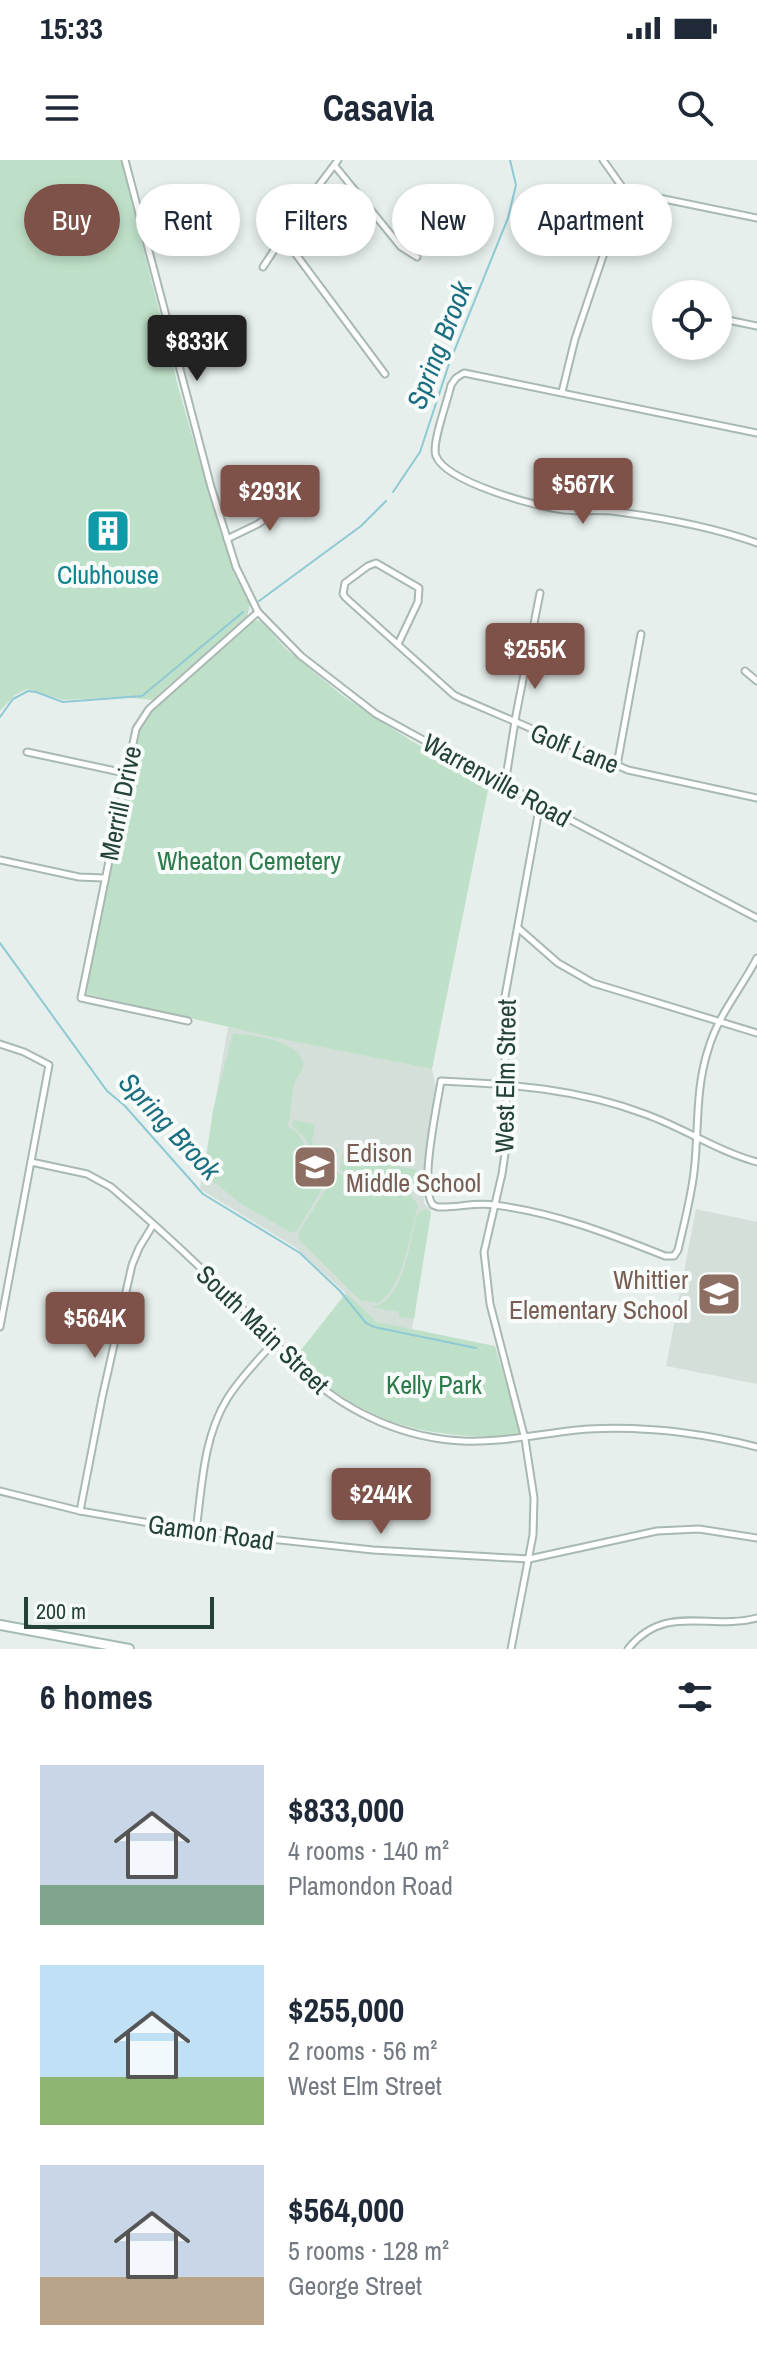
<!DOCTYPE html>
<html lang="en">
<head>
<meta charset="utf-8">
<style>
  :root { --surface:#fff; --page:#f6f6f7; --text:#1f2937; --muted:#747a83; --accent:#7f5249 }
  body { margin:0; font-family:"Archivo Narrow",sans-serif; background:var(--page); color:var(--text); height:100vh; display:flex; flex-direction:column; font-size:30px; white-space:nowrap }
  * { box-sizing:border-box; margin:0 }
  p { font-size:26px; color:var(--muted) }
  .icon { flex:none; width:44px; height:44px; fill:none; stroke:currentColor; stroke-width:2; stroke-linecap:round; stroke-linejoin:round }
  .map { position:relative; height:1489px; overflow:hidden }
  .details { display:flex; flex-direction:column; background:var(--surface); flex:1 }
  .details>* { flex:none }
  .banner { position:absolute; left:24px; top:24px; width:710px; height:72px; display:flex; gap:16px }
  .buttons { position:absolute; left:652px; top:120px; display:grid; gap:16px }
  .buttons a { display:grid; place-items:center; width:80px; height:80px; border-radius:50%; background:var(--surface); box-shadow:0 4px 12px #0003; font-size:40px }
  .scale { position:absolute; left:24px; bottom:20px; width:190px; box-sizing:border-box; padding-left:8px; border:4px solid #24423a; border-top:0; font-size:22px; line-height:28px; white-space:nowrap; color:#24423a; -webkit-text-stroke:6px #f7fbf9; paint-order:stroke }
  .price { position:absolute; translate:-50% -68px; padding:0 18px; border-radius:8px; background:var(--accent); color:#fff; font-size:26px; line-height:52px; filter:drop-shadow(0 2px 4px #0008) }
  .price::after { content:''; position:absolute; left:50%; top:48px; width:24px; height:18px; margin-left:-12px; background:inherit; clip-path:polygon(0 0,100% 0,50% 100%) }
  .price.current { background:#222; color:#fff }
  ul { padding:0; list-style:none }
  li { display:flex; align-items:center; gap:24px; height:200px; padding:0 40px }
  li span { display:grid; place-items:center; flex:none; width:224px; height:160px; border-radius:0px; color:#555 }
  li>.icon { margin-inline-start:auto }
  span .icon { width:96px; height:96px; fill:#fffc; stroke-width:1 }
  li b { font-size:34px }
  h2 { display:flex; justify-content:space-between; align-items:center; height:96px; padding:0 40px; font-size:34px }
  .chip { padding:0 28px; border-radius:36px; background:var(--surface); box-shadow:0 4px 12px #0003; font-size:28px; line-height:72px }
  .chip.current { background:var(--accent); color:#fff }
  .status { display:flex; justify-content:space-between; align-items:center; height:56px; padding:0 40px; background:var(--surface); direction:ltr }
  .status svg { height:22px; fill:currentColor }
  header { display:flex; justify-content:space-between; align-items:center; height:104px; padding:0 40px; background:var(--surface); font-size:36px; font-weight:800 }
  .map>svg:first-child { display:block }
  .built { fill:#d4dfda }
  .green { fill:#bfe0c8 }
  .lines { fill:none; stroke-linecap:round; stroke-linejoin:round }
  .stream { stroke:#8ec9d4; stroke-width:2 }
  .minor-casing { stroke:#a8b8b2; stroke-width:9 }
  .secondary-casing { stroke:#a4bbb3; stroke-width:12 }
  .minor { stroke:#fff; stroke-width:5 }
  .secondary { stroke:#fff; stroke-width:8 }
  .labels { text-anchor:middle; dominant-baseline:central; stroke-width:8; stroke-linejoin:round; paint-order:stroke }
  .culture-label { font-size:26px; fill:#0d838f; stroke:#f7fbf9 }
  .street-label { font-size:26px; fill:#24423a; stroke:#f7fbf9 }
  .park-label { font-size:26px; fill:#2d7a4b; stroke:#f7fbf9 }
  .education-label { font-size:26px; fill:#785e54; stroke:#f7fbf9; text-anchor:start }
  .water-label { font-size:28px; font-style:italic; fill:#1c6f80; stroke:#f7fbf9 }
</style>
</head>
<body>
<div class="status"><b>15:33</b><svg viewBox="0 0 49 12"><path d="M0 12V9h3v3zM5 12V6h3v6zM10 12V3h3v9zM15 12V0h3v12zM26 1h20v11H26zM47 4h2v5h-2z"/></svg></div>
<header><svg class="icon" aria-label="menu" viewBox="0 0 24 24"><path d="M4 6h16M4 12h16M4 18h16"/></svg>Casavia<svg class="icon" aria-label="search" viewBox="0 0 24 24"><circle cx="10" cy="10" r="6"/><path d="M15 15l6 6"/></svg></header>
<div class="map">
<svg width="757" height="1489" viewBox="0 0 757 1489">
  <rect width="100%" height="100%" fill="#e6efeb"/>
  <g class="built">
    <polygon points="228,867 432,909 436,928 428,984 424,1043 431,1050 412,1170 377,1162 295,1087 200,1029"/>
    <polygon points="696,1049 757,1062 757,1224 666,1206"/>
  </g>
  <g class="green">
    <polygon points="0,0 121,0 179,230 203,313 234,414 250,444 247,457 152,540 123,537 64,540 27,529 15,535 0,551"/>
    <polygon points="257,460 263,463 286,489 343,536 410,580 489,625 432,909 272,877 87,834 92,796 140,568 155,547 248,465"/>
    <path d="M233,874c19,0 70,7 70,31 0,7 -6,11 -8,17 -5,14 -3,30 -7,44l11,8 7,14 27,22 -36,61 -5,2 -49,-28 -39,-31 9,-64z"/>
    <polygon points="293,960 315,964 312,983 338,990 336,1006 312,991 305,978 292,965"/>
    <polygon points="342,993 367,999 380,997 396,1006 418,1010 417,1027 389,1027 352,1019 353,1015 340,1010"/>
    <path d="M337,1012c23,13 42,19 69,17l12,16c-8,28 -14,82 -40,98l-18,-3 -62,-61 2,-9z"/>
    <path d="M425,1049l6,4 -17,106 -15,-2v-5l-28,-5c33,-4 39,-67 46,-93z"/>
    <path d="M346,1133l31,29 118,24 27,91c-100,1 -151,-10 -228,-78z"/>
  </g>
  <g class="lines">
    <g class="stream">
      <polyline points="393,332 420,292 449,204 508,58 516,25 510,0"/>
      <polyline points="259,441 361,366 386,341"/>
      <polyline points="0,557 13,539 28,531 36,532 63,542 142,536 243,452"/>
      <polyline points="0,783 107,931 124,945 203,1034 300,1093 340,1131 366,1163 374,1167 476,1188"/>
    </g>
    <g class="minor-casing">
      <g id="minor">
        <polyline points="125,0 211,327 236,407 258,452 301,496 376,554 540,644 757,758"/>
        <polyline points="603,0 625,31 757,58"/>
        <polyline points="335,6 401,87 417,97"/>
        <polyline points="283,77 385,214"/>
        <polyline points="263,107 304,45 338,0"/>
        <polyline points="718,158 757,166"/>
        <polyline points="562,232 575,179 625,31"/>
        <path d="M757,273l-293,-60 -8,5 -5,7c-3,15 -20,59 -15,71 10,26 101,51 128,54 18,2 37,-1 55,2 44,6 97,16 138,31"/>
        <polyline points="227,379 258,364 295,337"/>
        <polyline points="398,484 418,442 419,428 376,403 368,406 345,423 343,434 346,438 454,535 460,538 628,610 757,638"/>
        <polyline points="745,511 757,521"/>
        <polyline points="27,592 125,613"/>
        <polyline points="617,605 641,474"/>
        <polyline points="505,624 516,555 540,433"/>
        <polyline points="0,700 79,717 104,718"/>
        <polyline points="518,768 558,803 593,823 757,873"/>
        <path d="M757,798c-16,31 -39,57 -49,92 -13,40 -9,81 -14,122 -3,26 -10,52 -16,78l-4,6h-9c-55,-22 -112,-44 -171,-51 -19,-3 -37,3 -56,2l-5,-2c-14,-16 4,-100 8,-124 70,3 138,8 204,33 39,14 72,37 112,48"/>
        <polyline points="188,861 81,838 136,569 149,549 258,452"/>
        <polyline points="0,884 24,892 49,905 0,1167"/>
        <path d="M31,1002l56,12 24,13c47,40 94,84 138,128 20,20 38,42 59,61 42,38 97,62 154,65 44,2 84,-9 127,-12 57,-3 113,4 168,18"/>
        <polyline points="0,1331 80,1351 196,1371 373,1390 529,1399 657,1371 699,1369 757,1378"/>
        <polyline points="80,1351 102,1238 132,1105 139,1088 153,1065"/>
        <path d="M196,1371c6,-44 7,-93 31,-132 13,-21 32,-40 48,-58"/>
        <polyline points="511,1489 533,1375 534,1338 525,1279 490,1144 484,1092 502,1014 508,973 503,847 540,644"/>
        <path d="M628,1489c37,-47 82,-18 129,-31"/>
      </g>
    </g>
    <g class="secondary-casing">
      <polyline id="secondary" points="0,1465 129,1489"/>
    </g>
    <use href="#minor" class="minor"/>
    <use href="#secondary" class="secondary"/>
  </g>
  <defs>
    <g id="building-square" transform="scale(2.3)"><rect x="-9" y="-9" width="18" height="18" rx="4" fill="#0f9aa8" stroke="#f7fbf9"/><path d="M-4-6H4V6H1V3H-1V6H-4ZM-2.5-4.3h1.7v1.8h-1.7ZM.8-4.3h1.7v1.8H.8ZM-2.5-1h1.7V.8h-1.7ZM.8-1h1.7V.8H.8Z" fill="#fff"/></g>
    <g id="school-square" transform="scale(2.3)"><rect x="-9" y="-9" width="18" height="18" rx="4" fill="#8d6e63" stroke="#f7fbf9"/><path d="M0-5L7-2L0 1L-7-2ZM-4 1L0 2.5L4 1V4Q0 6-4 4Z" fill="#fff"/></g>
  </defs>
  <g fill-rule="evenodd">
    <use href="#building-square" x="108" y="371"/>
    <use href="#school-square" x="315" y="1007"/>
    <use href="#school-square" x="719" y="1134"/>
  </g>
  <g class="labels">
    <g class="culture-label">
      <text x="108" y="414">Clubhouse</text>
    </g>
    <g class="street-label">
      <text transform="translate(575 588) rotate(22)">Golf Lane</text>
      <text transform="translate(497 620) rotate(29)">Warrenville Road</text>
      <text transform="translate(120 643) rotate(-78)">Merrill Drive</text>
      <text transform="translate(505 916) rotate(-89)">West Elm Street</text>
      <text transform="translate(263 1169) rotate(44)">South Main Street</text>
      <text transform="translate(211 1372) rotate(8)">Gamon Road</text>
    </g>
    <g class="park-label">
      <text x="249" y="700">Wheaton Cemetery</text>
      <text x="434" y="1224">Kelly Park</text>
    </g>
    <g class="education-label">
      <text x="346" y="992">Edison<tspan x="346" dy="30">Middle School</tspan></text>
      <text x="688" y="1119" text-anchor="end">Whittier<tspan x="688" dy="30">Elementary School</tspan></text>
    </g>
    <g class="water-label">
      <text transform="translate(439 185) rotate(-69)">Spring Brook</text>
      <text transform="translate(170 966) rotate(47)">Spring Brook</text>
    </g>
  </g>
</svg>
<div class="buttons">
<a><svg class="icon" aria-label="locate" viewBox="0 0 24 24"><circle cx="12" cy="12" r="6"/><path d="M12 2v4M12 18v4M2 12h4M18 12h4"/></svg></a>
</div>
<div class="scale">200 m</div>
<b class="price current" style="left:197px;top:223px">$833K</b>
<b class="price" style="left:583px;top:366px">$567K</b>
<b class="price" style="left:270px;top:373px">$293K</b>
<b class="price" style="left:535px;top:531px">$255K</b>
<b class="price" style="left:95px;top:1200px">$564K</b>
<b class="price" style="left:381px;top:1376px">$244K</b>
<div class="banner">
<a class="chip current">Buy</a>
<a class="chip">Rent</a>
<a class="chip">Filters</a>
<a class="chip">New</a>
<a class="chip">Apartment</a>
</div>
</div>
<section class="details">
<h2>6 homes<svg class="icon" aria-label="filters" viewBox="0 0 24 24"><path d="M4 7h16M4 17h16"/><circle cx="9" cy="7" r="2"/><circle cx="15" cy="17" r="2"/></svg></h2>
<ul>
<li><span style="background:linear-gradient(#c9d6e8 75%,#7fa58c 0)"><svg class="icon" aria-label="home" viewBox="0 0 24 24"><path d="M3 11l9-7 9 7M6 9v11h12V9"/></svg></span><div><b>$833,000</b><p>4 rooms · 140 m²</p><p>Plamondon Road</p></div></li>
<li><span style="background:linear-gradient(#bfe0f5 70%,#8fb573 0)"><svg class="icon" aria-label="home" viewBox="0 0 24 24"><path d="M3 11l9-7 9 7M6 9v11h12V9"/></svg></span><div><b>$255,000</b><p>2 rooms · 56 m²</p><p>West Elm Street</p></div></li>
<li><span style="background:linear-gradient(#c9d6e8 70%,#b9a48a 0)"><svg class="icon" aria-label="home" viewBox="0 0 24 24"><path d="M3 11l9-7 9 7M6 9v11h12V9"/></svg></span><div><b>$564,000</b><p>5 rooms · 128 m²</p><p>George Street</p></div></li>
</ul>
</section>
</body>
</html>
